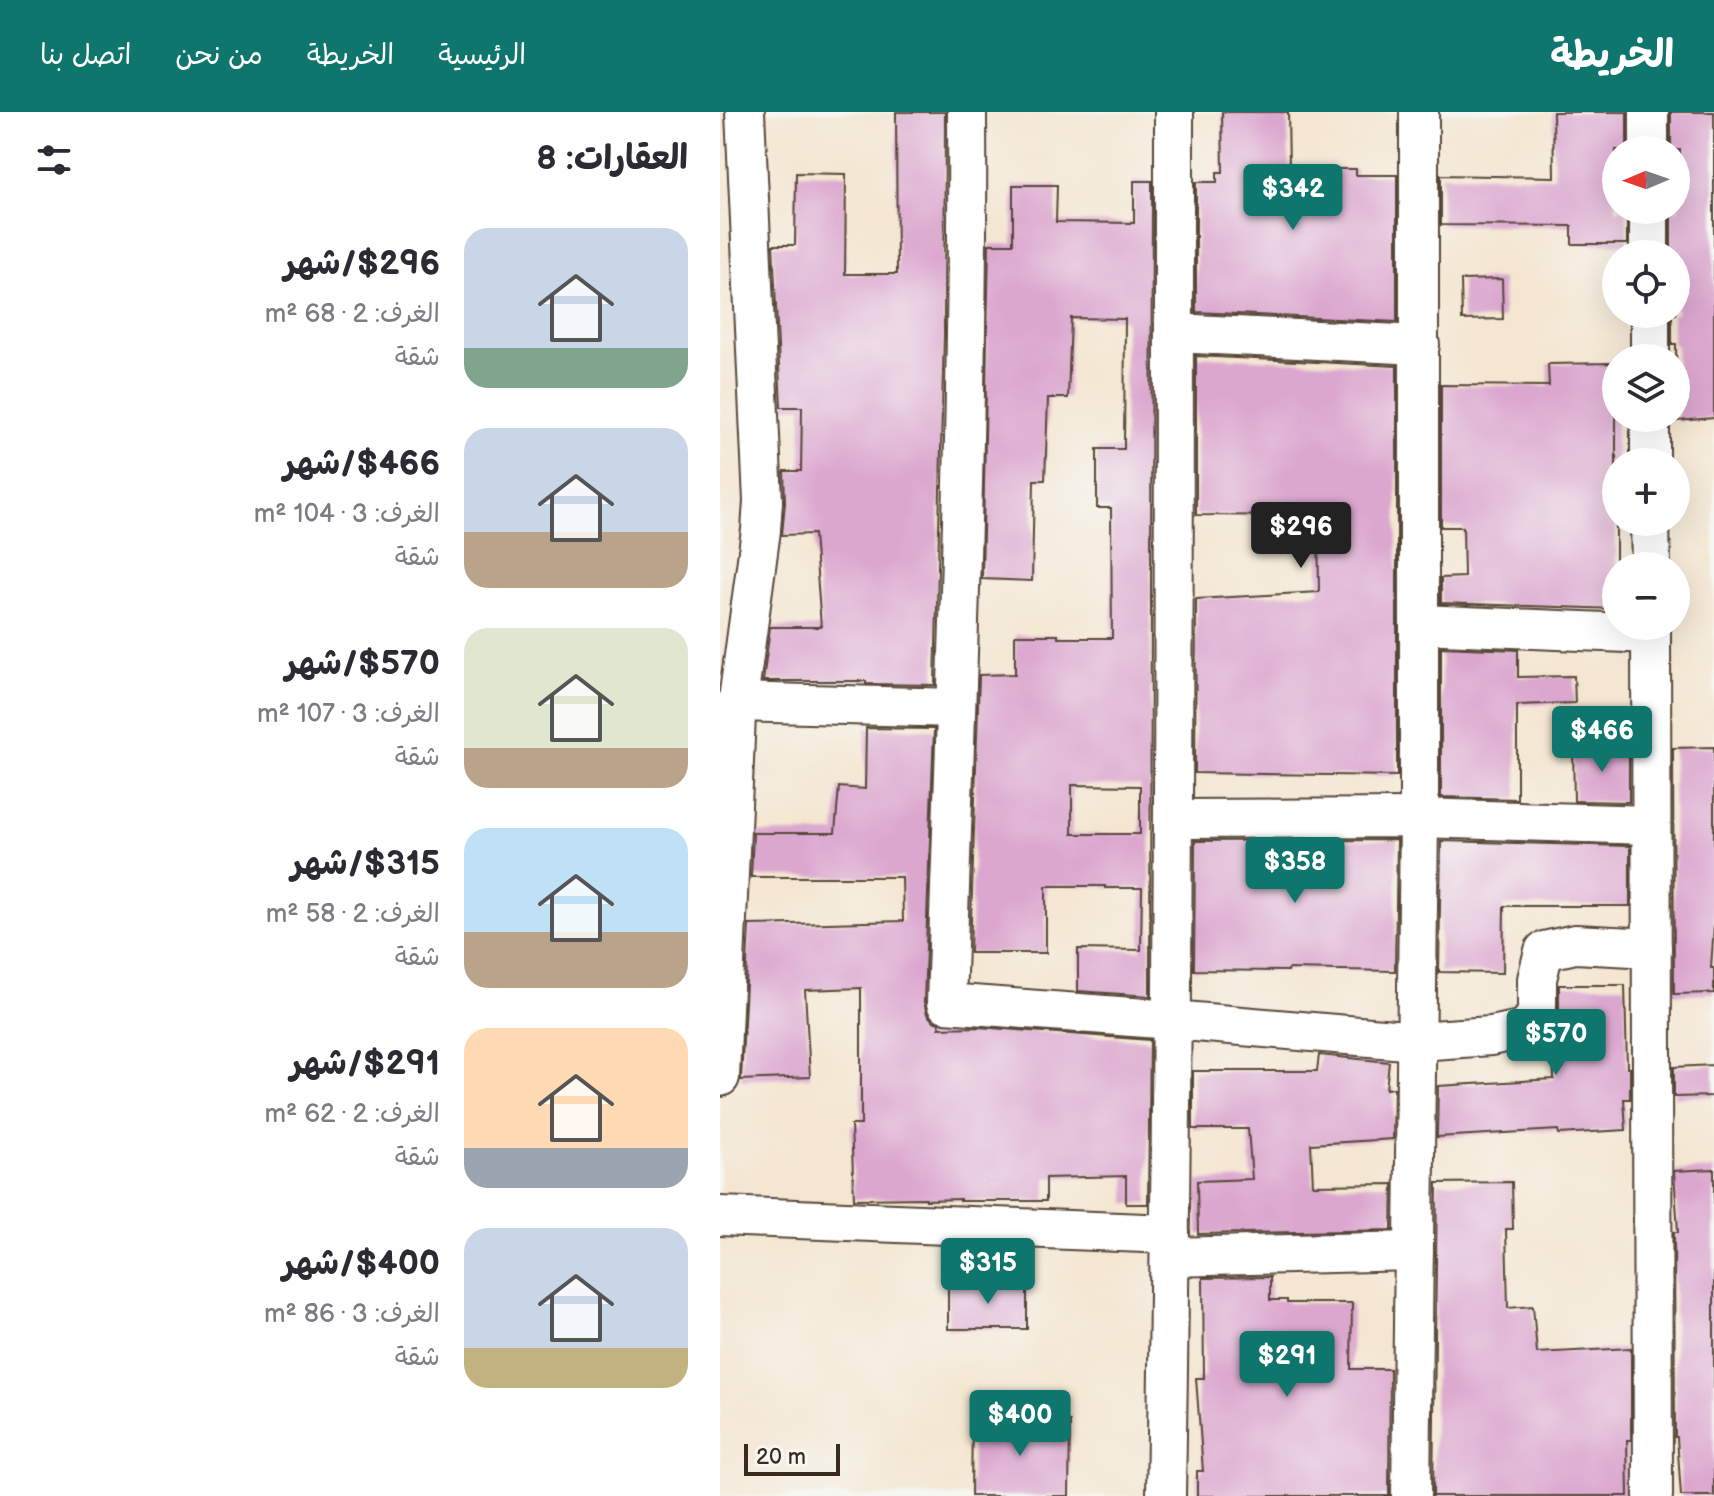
<!DOCTYPE html>
<html lang="ar">
<head>
<meta charset="utf-8">
<style>
  :root { --surface:#fff; --page:#f7f7f7; --text:#2b2b33; --muted:#7c7c81; --accent:#0f766e }
  body { margin:0; font-family:"Balsamiq Sans","Playpen Sans Arabic",sans-serif; background:var(--page); color:var(--text); direction:rtl; height:100vh; display:flex; flex-direction:column; font-size:30px; white-space:nowrap }
  * { box-sizing:border-box; margin:0 }
  p { font-size:26px; color:var(--muted) }
  .icon { flex:none; width:44px; height:44px; fill:none; stroke:currentColor; stroke-width:2; stroke-linecap:round; stroke-linejoin:round }
  .map { position:relative; flex:1; overflow:hidden; direction:ltr }
  .drawer { display:flex; flex-direction:column; background:var(--surface); width:720px }
  .drawer>* { flex:none }
  .needle { width:52px; rotate:268deg }
  .controls { position:absolute; left:882px; top:24px; display:grid; gap:16px }
  .controls a { display:grid; place-items:center; width:88px; height:88px; border-radius:50%; background:var(--surface); box-shadow:0 8px 32px #0002; font-size:40px }
  .scale { position:absolute; left:24px; bottom:20px; width:96px; box-sizing:border-box; padding-left:8px; border:4px solid #3b2a1e; border-top:0; font-size:22px; line-height:28px; white-space:nowrap; color:#3b2a1e; -webkit-text-stroke:6px #f6f6f2; paint-order:stroke }
  .price { position:absolute; translate:-50% -68px; padding:0 18px; border-radius:8px; background:var(--accent); color:#fff; font-size:26px; line-height:52px; filter:drop-shadow(0 2px 4px #0008) }
  .price::after { content:''; position:absolute; left:50%; top:48px; width:24px; height:18px; margin-left:-12px; background:inherit; clip-path:polygon(0 0,100% 0,50% 100%) }
  .price.current { background:#222; color:#fff }
  ul { padding:0; list-style:none }
  li { display:flex; align-items:center; gap:24px; height:200px; padding:0 32px }
  li span { display:grid; place-items:center; flex:none; width:224px; height:160px; border-radius:24px; color:#555 }
  li>.icon { margin-inline-start:auto }
  span .icon { width:96px; height:96px; fill:#fffc; stroke-width:1 }
  li b { font-size:34px }
  h2 { display:flex; justify-content:space-between; align-items:center; height:96px; padding:0 32px; font-size:34px }
  header { display:flex; align-items:center; gap:48px; box-sizing:border-box; height:112px; padding:0 40px; background:var(--accent); color:#fff }
  header strong { font-size:38px }
  nav { display:flex; gap:44px; margin-inline-start:auto; font-size:28px }
  main { display:flex; flex:1; min-height:0 }
  .map>svg:first-child { display:block }
  .building { fill:#dca7cf; fill-rule:evenodd }
  .lines { fill:none; stroke-linecap:round; stroke-linejoin:round }
  .minor-casing { stroke:#574639; stroke-width:42 }
  .minor { stroke:#fff; stroke-width:38 }
</style>
</head>
<body>
<header>
<strong>الخريطة</strong>
<nav><a>الرئيسية</a><a>الخريطة</a><a>من نحن</a><a>اتصل بنا</a></nav>
</header>
<main>
<div class="map">
<svg width="994" height="1384" viewBox="0 0 994 1384">
  <rect width="100%" height="100%" fill="#f6f6f2"/>
  <filter id="ink" filterUnits="userSpaceOnUse"><feTurbulence type="fractalNoise" baseFrequency=".0125" numOctaves="2"/><feDisplacementMap in="SourceGraphic" scale="16" xChannelSelector="R" yChannelSelector="G"/><feConvolveMatrix kernelMatrix="1 2 1 2 8 2 1 2 1" color-interpolation-filters="sRGB"/></filter>
  <filter id="wash" filterUnits="userSpaceOnUse"><feTurbulence type="fractalNoise" baseFrequency=".006" numOctaves="4" result="noise"/><feDisplacementMap in="SourceGraphic" scale="32" xChannelSelector="R" yChannelSelector="G"/><feGaussianBlur stdDeviation="1.8" result="paint"/><feColorMatrix in="noise" values="0 0 0 0 0 0 0 0 0 0 0 0 0 0 0 0 0 1.4 0 .05"/><feComposite in="paint" operator="in"/></filter>
  <g filter="url(#wash)">
    <rect width="100%" height="100%" fill="#f4e6d1"/>
    <g id="blocks">
      <g class="building">
        <polygon points="176,0 225,0 224,222 215,573 146,572 146,569 43,569 50,515 101,515 94,422 62,423 65,390 64,359 81,359 82,295 61,295 53,133 75,133 76,61 126,62 125,162 177,162"/>
        <polygon points="502,0 568,0 569,57 636,57 636,63 677,63 677,210 476,200 476,70 497,70 497,60 503,60"/>
        <polygon points="833,0 907,0 907,38 896,38 896,98 907,98 907,132 852,132 852,114 721,113 721,63 834,65"/>
        <polygon points="951,0 994,0 994,306 957,309 956,232 952,232 952,202 956,202 956,142 951,142 951,98 958,98 960,38 951,38"/>
        <path d="M414,69h18l-2,815 -72,-5v-42l63,1 1,-62h-37v-2h-59v67h-76l9,-278 36,-1v-39h43v3h54l-1,-130h-14v-59h27l1,-130 -54,-1 -3,80h-20l-3,82h-11l-2,101 -50,-2 7,-335h24v-59h44l-1,37 78,1zM352,673l68,1v48h-68z"/>
        <polygon points="782,167 783,207 742,208 741,168"/>
        <polygon points="476,244 677,254 677,664 475,661 476,487 599,480 598,404 476,403"/>
        <polygon points="896,251 896,497 721,491 721,466 744,465 743,415 721,415 721,273 829,274 828,252"/>
        <polygon points="721,535 798,538 798,565 854,564 855,591 797,593 797,687 721,685"/>
        <polygon points="146,616 214,617 204,890 207,902 213,909 219,911 219,916 258,915 430,928 428,1092 406,1092 406,1064 326,1066 326,1089 240,1089 240,1087 206,1088 206,1086 134,1087 131,1013 141,1013 141,876 85,878 90,965 21,968 29,813 183,809 182,765 31,765 33,721 115,721 119,675 145,677"/>
        <polygon points="909,634 909,690 854,689 853,636"/>
        <polygon points="994,635 994,812 991,856 994,856 994,881 954,882 953,636"/>
        <polygon points="677,728 675,859 568,857 568,859 474,858 475,729"/>
        <polygon points="721,729 910,734 910,794 784,794 783,861 719,860"/>
        <polygon points="839,873 905,873 907,956 910,956 910,987 904,987 906,1018 839,1022 838,1018 717,1025 718,974 834,967 833,918 839,903"/>
        <polygon points="599,943 669,950 666,977 674,976 673,1027 591,1032 593,1073 673,1072 672,1118 478,1122 477,1069 532,1067 528,1017 473,1017 473,959 597,959"/>
        <polygon points="994,953 994,984 954,985 954,955"/>
        <polygon points="994,1057 994,1384 961,1384 957,1325 955,1325 954,1120 958,1120 954,1059"/>
        <polygon points="792,1070 793,1117 786,1117 788,1196 813,1194 817,1241 911,1236 911,1328 907,1328 908,1384 713,1384 717,1071"/>
        <polygon points="550,1165 550,1188 567,1188 567,1191 632,1191 631,1257 670,1257 669,1384 477,1384 477,1359 483,1359 476,1266 484,1266 483,1166"/>
        <polygon points="307,1171 307,1217 228,1217 228,1172"/>
        <polygon points="252,1308 350,1310 349,1384 251,1384"/>
      </g>
    </g>
  </g>
  <g filter="url(#ink)">
    <use href="#blocks" fill-opacity="0" stroke="#574639" stroke-width="2"/>
    <g class="lines">
      <g class="minor-casing">
        <g id="minor">
          <path d="M247,0c2,297 -11,594 -21,891l226,17 245,21 74,-5 34,-7 12,-14v-36l7,-28 31,-7 77,4"/>
          <polyline points="929,0 929,38"/>
          <polyline points="929,98 929,142"/>
          <polyline points="930,202 930,246"/>
          <polyline points="454,221 700,233"/>
          <polyline points="930,306 930,350"/>
          <polyline points="930,410 931,454"/>
          <polyline points="700,512 931,522"/>
          <polyline points="931,514 933,1384"/>
          <polyline points="17,590 236,596"/>
          <polyline points="454,707 699,706 931,713"/>
          <polyline points="0,965 16,603 41,418 43,389 25,0"/>
          <polyline points="0,1104 450,1122"/>
          <polyline points="450,1145 694,1139"/>
          <path d="M446,1384c8,-461 8,-923 8,-1384"/>
          <polyline points="691,1384 699,706 699,0"/>
        </g>
      </g>
      <use href="#minor" class="minor"/>
    </g>
  </g>
</svg>
<div class="controls">
<a><svg class="needle" viewBox="-14 -14 28 28"><path d="M0-13l5 13h-10z" fill="#e53935"/><path d="M0 13l5-13h-10z" fill="#7c7c81"/></svg></a>
<a><svg class="icon" aria-label="locate" viewBox="0 0 24 24"><circle cx="12" cy="12" r="6"/><path d="M12 2v4M12 18v4M2 12h4M18 12h4"/></svg></a>
<a><svg class="icon" aria-label="layers" viewBox="0 0 24 24"><path d="M12 4l9 5-9 5-9-5zM3 14l9 5 9-5"/></svg></a>
<a>+</a>
<a>−</a>
</div>
<div class="scale">20 m</div>
<b class="price" style="left:573px;top:120px">$342</b>
<b class="price current" style="left:581px;top:458px">$296</b>
<b class="price" style="left:882px;top:662px">$466</b>
<b class="price" style="left:575px;top:793px">$358</b>
<b class="price" style="left:836px;top:965px">$570</b>
<b class="price" style="left:268px;top:1194px">$315</b>
<b class="price" style="left:567px;top:1287px">$291</b>
<b class="price" style="left:300px;top:1346px">$400</b>
</div>
<section class="drawer">
<h2>العقارات: 8<svg class="icon" aria-label="filters" viewBox="0 0 24 24"><path d="M4 7h16M4 17h16"/><circle cx="9" cy="7" r="2"/><circle cx="15" cy="17" r="2"/></svg></h2>
<ul>
<li><span style="background:linear-gradient(#c9d6e8 75%,#7fa58c 0)"><svg class="icon" aria-label="home" viewBox="0 0 24 24"><path d="M3 11l9-7 9 7M6 9v11h12V9"/></svg></span><div><b>$296/شهر</b><p>الغرف: 2 · 68 m²</p><p>شقة</p></div></li>
<li><span style="background:linear-gradient(#c9d6e8 65%,#b9a48a 0)"><svg class="icon" aria-label="home" viewBox="0 0 24 24"><path d="M3 11l9-7 9 7M6 9v11h12V9"/></svg></span><div><b>$466/شهر</b><p>الغرف: 3 · 104 m²</p><p>شقة</p></div></li>
<li><span style="background:linear-gradient(#dfe7d0 75%,#b9a48a 0)"><svg class="icon" aria-label="home" viewBox="0 0 24 24"><path d="M3 11l9-7 9 7M6 9v11h12V9"/></svg></span><div><b>$570/شهر</b><p>الغرف: 3 · 107 m²</p><p>شقة</p></div></li>
<li><span style="background:linear-gradient(#bfe0f5 65%,#b9a48a 0)"><svg class="icon" aria-label="home" viewBox="0 0 24 24"><path d="M3 11l9-7 9 7M6 9v11h12V9"/></svg></span><div><b>$315/شهر</b><p>الغرف: 2 · 58 m²</p><p>شقة</p></div></li>
<li><span style="background:linear-gradient(#ffd9b3 75%,#9aa5b1 0)"><svg class="icon" aria-label="home" viewBox="0 0 24 24"><path d="M3 11l9-7 9 7M6 9v11h12V9"/></svg></span><div><b>$291/شهر</b><p>الغرف: 2 · 62 m²</p><p>شقة</p></div></li>
<li><span style="background:linear-gradient(#c9d6e8 75%,#c2b280 0)"><svg class="icon" aria-label="home" viewBox="0 0 24 24"><path d="M3 11l9-7 9 7M6 9v11h12V9"/></svg></span><div><b>$400/شهر</b><p>الغرف: 3 · 86 m²</p><p>شقة</p></div></li>
</ul>
</section>
</main>
</body>
</html>
